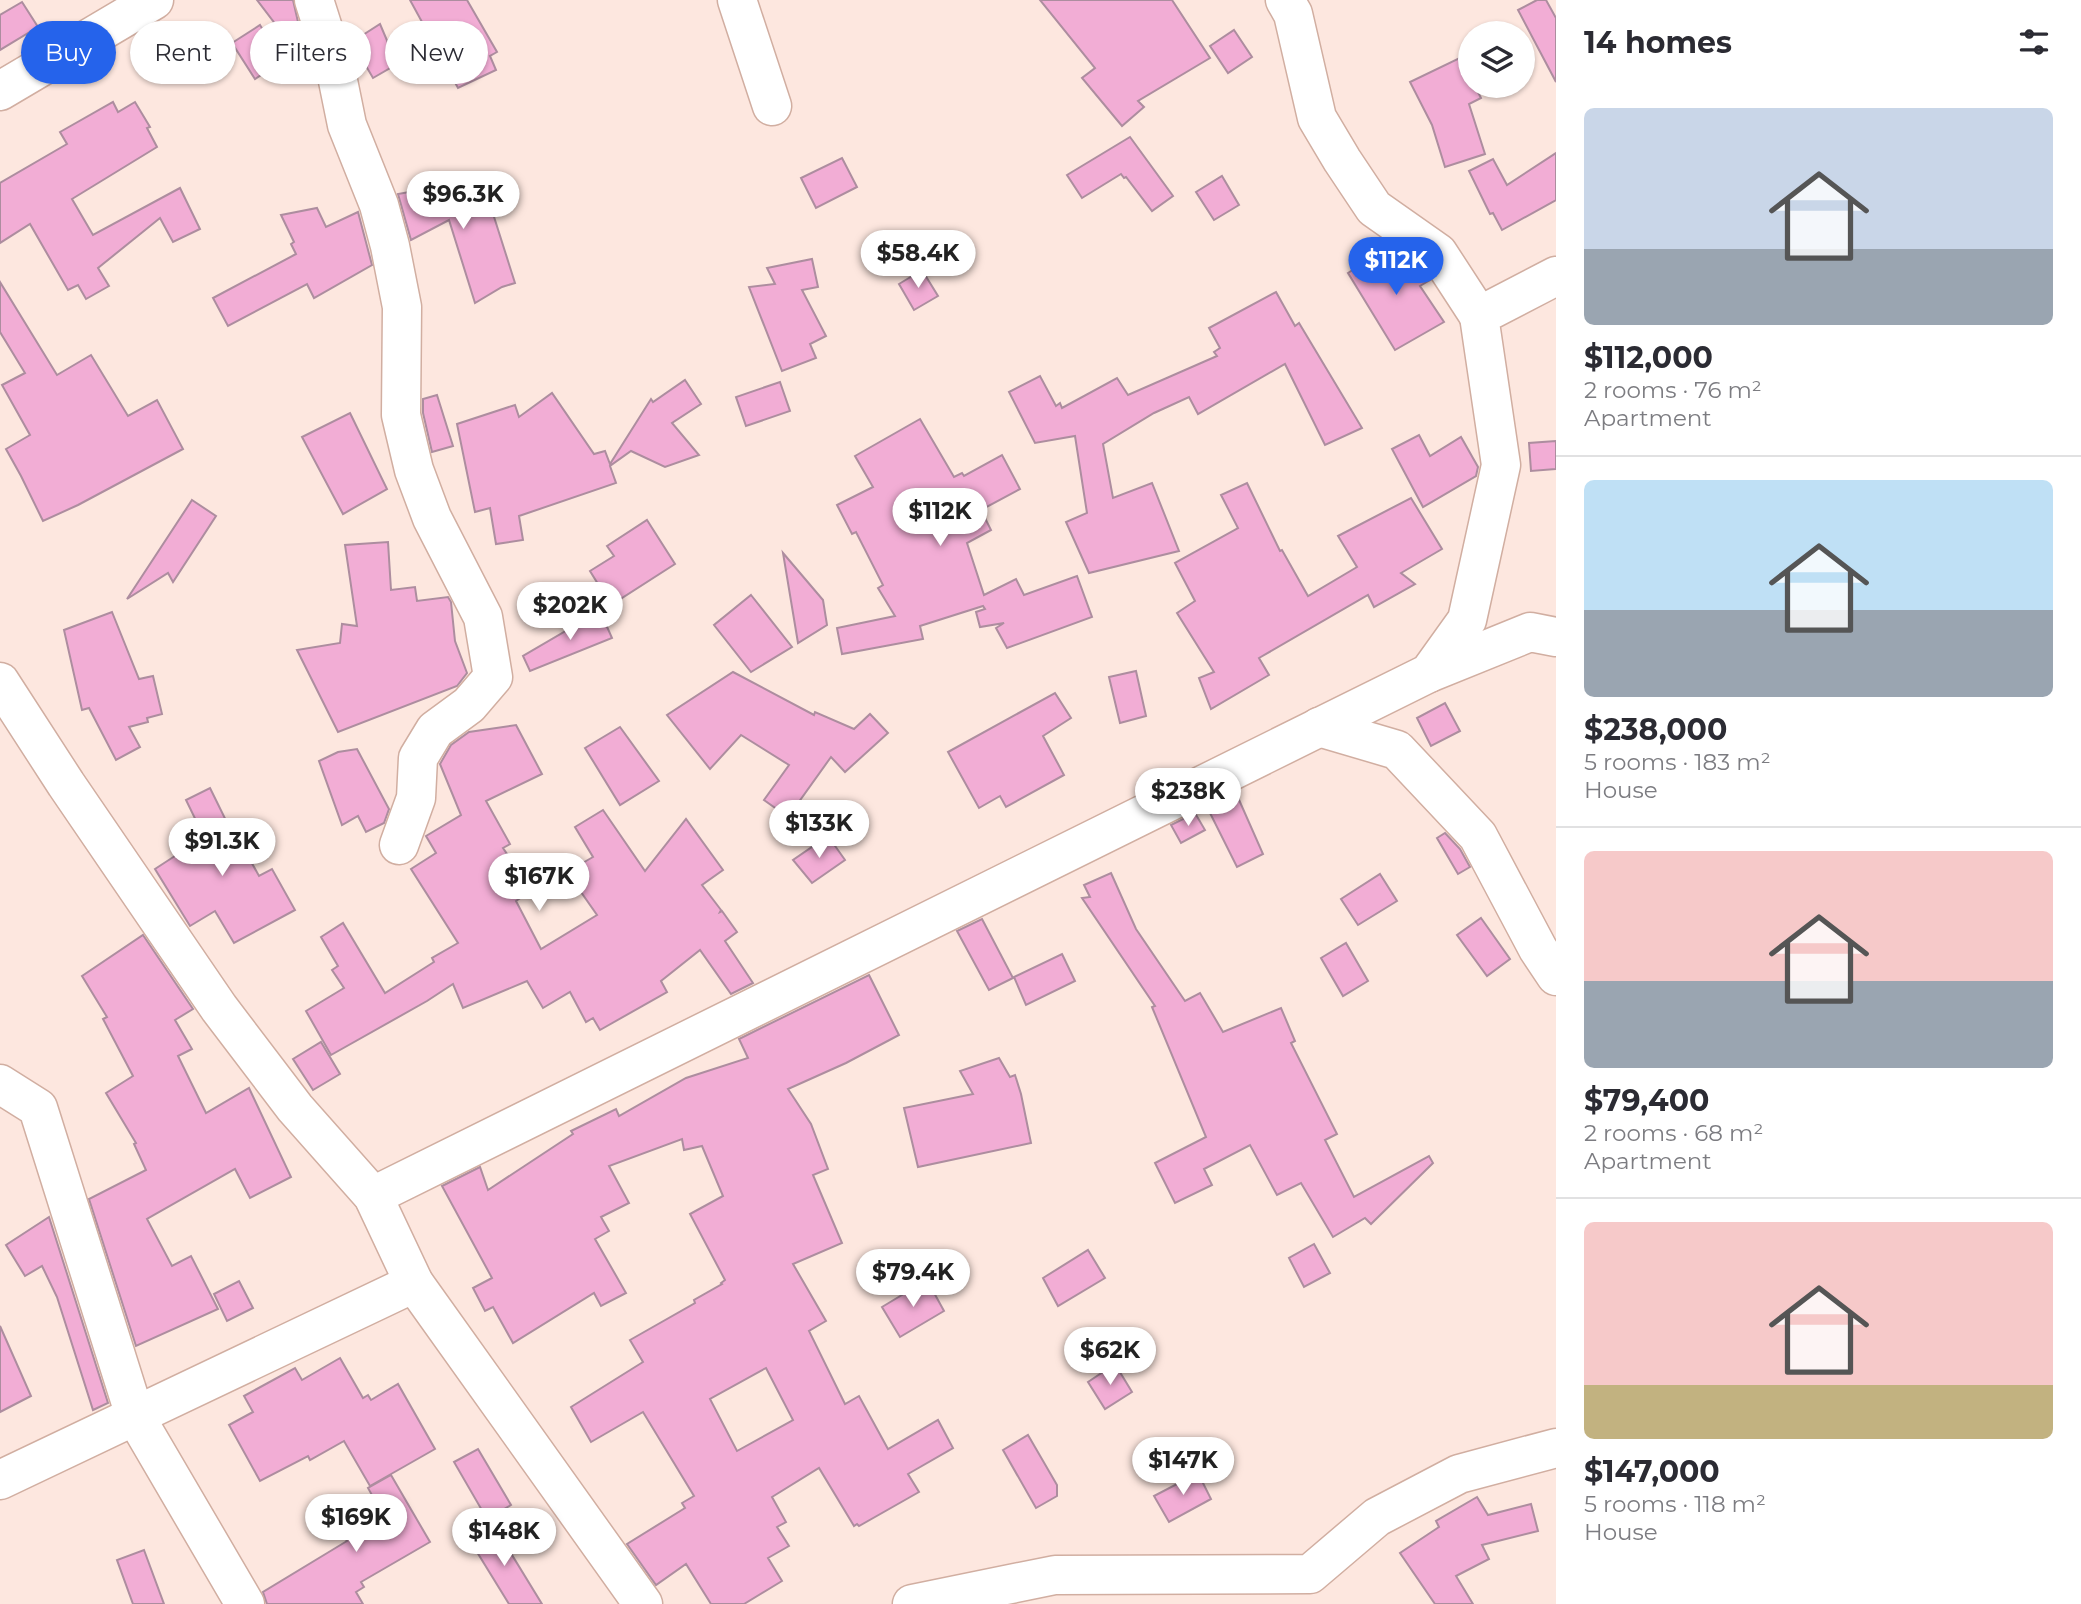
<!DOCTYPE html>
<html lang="en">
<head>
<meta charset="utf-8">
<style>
  :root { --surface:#fff; --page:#f7f7f7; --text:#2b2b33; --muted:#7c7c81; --line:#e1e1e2; --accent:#2563eb }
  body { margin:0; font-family:Montserrat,sans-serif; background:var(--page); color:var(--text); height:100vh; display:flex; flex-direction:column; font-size:26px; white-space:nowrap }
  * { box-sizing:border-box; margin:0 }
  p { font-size:23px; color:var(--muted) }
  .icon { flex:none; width:38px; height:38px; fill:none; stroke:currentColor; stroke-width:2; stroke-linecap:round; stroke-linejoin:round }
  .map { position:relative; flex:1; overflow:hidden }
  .details { display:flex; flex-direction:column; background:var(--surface); width:525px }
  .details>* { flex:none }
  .banner { position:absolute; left:21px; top:21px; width:665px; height:63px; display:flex; gap:14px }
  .buttons { position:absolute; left:1458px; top:21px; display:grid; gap:14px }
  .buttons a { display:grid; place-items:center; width:77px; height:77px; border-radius:50%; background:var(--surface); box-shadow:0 2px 5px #0004; font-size:35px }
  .price { position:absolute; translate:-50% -60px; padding:0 16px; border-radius:24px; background:#fff; color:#222; font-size:23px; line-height:46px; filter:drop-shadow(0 2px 4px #0008) }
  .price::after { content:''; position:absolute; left:50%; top:42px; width:21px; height:16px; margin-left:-10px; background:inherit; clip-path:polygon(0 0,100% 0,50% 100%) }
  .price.on { background:var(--accent); color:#fff }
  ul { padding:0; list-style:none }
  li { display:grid; align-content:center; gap:14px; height:371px; padding:0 28px }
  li+li { border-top:2px solid var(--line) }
  li span { display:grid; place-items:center; height:217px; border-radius:10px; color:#555 }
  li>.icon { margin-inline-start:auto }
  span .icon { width:126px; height:126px; fill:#fffc; stroke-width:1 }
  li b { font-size:30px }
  h2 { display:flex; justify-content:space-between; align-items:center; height:84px; padding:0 28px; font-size:30px }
  .tag { padding:0 24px; border-radius:32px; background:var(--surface); box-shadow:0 2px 5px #0004; font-size:24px; line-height:63px }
  .tag.on { background:var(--accent); color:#fff }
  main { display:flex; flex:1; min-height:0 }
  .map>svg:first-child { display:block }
  .building { fill:#f2add5; stroke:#ad8d9f; stroke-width:2; fill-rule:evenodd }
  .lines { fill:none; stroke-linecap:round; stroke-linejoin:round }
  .minor-casing { stroke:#d1aea1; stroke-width:41 }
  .minor { stroke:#fff; stroke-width:38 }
</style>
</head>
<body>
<main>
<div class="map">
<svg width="1556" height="1604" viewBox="0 0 1556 1604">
  <rect width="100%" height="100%" fill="#fde7df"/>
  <g class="building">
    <polygon points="257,0 293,0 298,22 283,34"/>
    <polygon points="410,0 467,0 497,52 490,56 496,70 458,88"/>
    <polygon points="1040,0 1172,0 1210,58 1138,101 1144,107 1122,126 1082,78 1095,68"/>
    <polygon points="1537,0 1546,0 1556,18 1556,82 1518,10"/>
    <polygon points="22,2 38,27 0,50 0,15"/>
    <polygon points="380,24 397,64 373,78 352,42"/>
    <polygon points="260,25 282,61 255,79 232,43"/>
    <polygon points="1234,30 1252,57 1228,73 1210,46"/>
    <polygon points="1470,53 1470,86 1475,86 1481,98 1469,104 1485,154 1445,167 1432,125 1410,82"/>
    <polygon points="113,102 118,112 135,102 150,127 147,128 157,147 72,199 93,235 180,188 200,229 173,242 160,218 98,268 109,286 86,299 78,285 68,290 30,224 0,243 0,183 67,144 60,132"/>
    <polygon points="1130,137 1173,196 1152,211 1126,177 1124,178 1121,174 1082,198 1067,175"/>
    <polygon points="1556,153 1556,200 1502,230 1493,213 1490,214 1469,171 1493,159 1507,185"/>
    <polygon points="842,158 857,187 816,208 801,178"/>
    <polygon points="1222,176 1239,205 1214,220 1196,192"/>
    <polygon points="482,179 515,283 502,287 475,303 449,220 411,240 398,194"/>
    <polygon points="317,208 326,227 358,212 372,265 314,298 307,284 228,326 213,298 296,254 291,244 294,242 281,215"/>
    <polygon points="1390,246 1402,265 1410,260 1422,268 1430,280 1420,286 1444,322 1395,350 1348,273"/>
    <polygon points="812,259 818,287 802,290 826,336 810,344 816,358 782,371 749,287 775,284 767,268"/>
    <polygon points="922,270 938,296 914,310 899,284"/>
    <polygon points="0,282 57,375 91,355 128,416 157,400 183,449 78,505 43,521 21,476 6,449 30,435 2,385 25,373 0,332"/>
    <polygon points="1276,292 1295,326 1299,323 1362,428 1325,445 1285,364 1198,414 1189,397 1154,413 1103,444 1113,498 1152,483 1179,551 1089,573 1066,522 1087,513 1075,436 1035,443 1009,392 1040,376 1056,406 1060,403 1062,408 1117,378 1128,395 1217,356 1214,352 1220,348 1209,328"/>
    <polygon points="685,380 701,404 672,423 699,455 665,467 631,451 610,466 616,483 519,516 523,540 496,544 490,508 475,512 457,424 515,405 519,417 552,393 594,454 605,451 610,464 651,399 653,402"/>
    <polygon points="780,382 790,411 746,426 736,397"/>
    <polygon points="437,395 453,446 432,452 423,413 423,399"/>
    <polygon points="350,413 387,489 343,514 302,437"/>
    <polygon points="920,419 954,477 962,473 964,476 1002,455 1020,489 981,510 991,530 967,543 984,595 1016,579 1024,595 1077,576 1092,617 1007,648 996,628 1004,623 980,627 976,612 985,609 983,606 920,626 923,639 842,654 837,628 895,616 878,588 883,585 856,532 852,534 837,505 873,487 855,456"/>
    <polygon points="1419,435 1430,456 1461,437 1478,467 1476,476 1423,507 1392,449"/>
    <polygon points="1556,441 1556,469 1531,471 1529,443"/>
    <polygon points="1247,483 1280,551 1282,550 1308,596 1357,567 1338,536 1411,498 1442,549 1401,573 1415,584 1374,607 1368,595 1259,658 1269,675 1211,709 1199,678 1214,672 1177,613 1195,601 1175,563 1238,528 1221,495"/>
    <polygon points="192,500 216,516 173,582 168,573 127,599"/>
    <polygon points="647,520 675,564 611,605 590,571 614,556 607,546"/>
    <polygon points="388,542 391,590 415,587 417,601 448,597 451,602 455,641 467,673 457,686 338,732 297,650 340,643 342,624 357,626 345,545"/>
    <polygon points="783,553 823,600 827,625 798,643"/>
    <polygon points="751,595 792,647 751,672 714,625"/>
    <polygon points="600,611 612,638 530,671 523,656"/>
    <polygon points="112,612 139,679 153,676 162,714 147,718 148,722 129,727 140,747 116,760 89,708 82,710 64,630"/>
    <polygon points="1136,671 1146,716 1120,723 1109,677"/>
    <polygon points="733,672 814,715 815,712 854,729 870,714 888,733 845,772 831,757 788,817 764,800 789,765 741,735 710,769 667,715"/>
    <polygon points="1055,693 1071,718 1043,736 1064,775 1006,807 1000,796 979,808 948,752"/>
    <polygon points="1445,703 1460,731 1431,746 1417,718"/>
    <polygon points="516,725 542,774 486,801 510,844 503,848 532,890 516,901 541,949 597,915 567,872 593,857 575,827 603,810 645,871 686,819 723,870 702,885 721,910 720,912 722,911 737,932 725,941 753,983 731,994 700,950 661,981 667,992 600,1030 593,1018 586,1022 570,992 543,1008 527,981 463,1008 453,984 427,1001 331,1055 306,1011 344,988 332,970 338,966 321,937 343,923 385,993 434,962 432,958 458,943 411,869 436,853 426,836 461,815 440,764 451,745 469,732"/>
    <polygon points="620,727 659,781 620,805 585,748"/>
    <polygon points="357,749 389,809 384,823 366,832 358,816 342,825 319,761 338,752"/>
    <polygon points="210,788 240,849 243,847 259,876 272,869 295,910 234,943 215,911 190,926 155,869 204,837 186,800"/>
    <polygon points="1236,793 1263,854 1237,867 1207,807"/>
    <polygon points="1195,813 1205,830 1181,843 1171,825"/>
    <polygon points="1445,833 1460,849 1470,867 1458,874 1437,838"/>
    <polygon points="828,836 845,860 812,883 793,860"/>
    <polygon points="1111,873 1136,929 1185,1001 1200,993 1223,1032 1281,1008 1295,1041 1291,1043 1337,1134 1325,1140 1354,1197 1429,1156 1433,1163 1371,1224 1365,1218 1333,1237 1301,1183 1277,1195 1250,1145 1204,1169 1212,1185 1175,1203 1155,1163 1206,1137 1152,1007 1155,1006 1082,898 1090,897 1084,885"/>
    <polygon points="1380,874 1397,901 1358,925 1341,899"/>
    <polygon points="1481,918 1510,959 1487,976 1457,935"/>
    <polygon points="982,919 1013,978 989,990 957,931"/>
    <polygon points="143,935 193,1009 175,1020 192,1049 178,1056 206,1113 249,1088 291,1177 250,1198 235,1169 147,1219 172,1266 191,1256 218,1309 136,1346 89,1199 146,1170 134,1144 136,1143 106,1093 133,1076 103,1019 107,1017 82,976"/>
    <polygon points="1346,943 1368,981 1343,996 1321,958"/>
    <polygon points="1062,954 1075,981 1026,1005 1014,977"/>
    <path d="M869,975l30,60 -53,28 -58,26 23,35 17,45 -15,6 29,68 -49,21 33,57 -17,10 36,73 14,-8 29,53 50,-29 15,28 -45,26 11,18 -60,34 -2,-2 -3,2 -35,-58 -47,29 14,25 -9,5 12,19 -21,12 14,23 -38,23h-33l-25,-40 -30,21 -29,-41 58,-36 -3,-5 12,-7 -51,-84 -52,30 -20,-35 72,-45 -13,-22 65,-37 -1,-3 28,-16 -1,-1 4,-3 -35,-66 33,-18 -21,-50 -18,4 -2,-11 -73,27 20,37 -28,14 8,14 -14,8 31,54 -25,13 -7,-13 -81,50 -20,-36 -8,4 -12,-23 19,-10 -50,-92 38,-19 8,23 85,-56 -2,-3 45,-22 3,7 67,-38 62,-20 -9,-19zM766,1368l27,52 -56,31 -27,-52z"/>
    <polygon points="321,1042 340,1074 313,1090 293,1059"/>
    <polygon points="999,1058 1010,1077 1015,1075 1021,1094 1031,1143 918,1167 904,1108 973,1094 960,1071"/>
    <polygon points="49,1217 108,1403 93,1410 57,1297 42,1266 25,1276 6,1245"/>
    <polygon points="1314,1244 1330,1273 1304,1287 1289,1258"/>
    <polygon points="1088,1250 1105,1278 1058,1306 1043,1278"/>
    <polygon points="927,1280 944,1311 900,1337 882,1307"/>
    <polygon points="239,1281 253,1308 227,1321 214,1294"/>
    <polygon points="0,1326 31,1396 0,1412"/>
    <polygon points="340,1358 363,1398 368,1395 371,1400 398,1384 435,1449 370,1486 344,1441 310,1460 308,1456 260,1481 229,1425 253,1412 244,1396 295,1368 302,1380"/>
    <polygon points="1115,1364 1132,1392 1105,1409 1088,1382"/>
    <polygon points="1028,1435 1057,1485 1057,1496 1036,1508 1003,1450"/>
    <polygon points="478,1449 511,1505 487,1519 454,1462"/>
    <polygon points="1198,1473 1211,1499 1169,1522 1154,1496"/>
    <polygon points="391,1475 430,1542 361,1582 364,1587 356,1592 363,1604 267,1604 263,1592 347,1541 343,1534 378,1514 375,1508 378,1506 368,1488"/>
    <polygon points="1477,1497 1488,1515 1531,1504 1538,1531 1482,1545 1489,1559 1456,1576 1473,1604 1435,1604 1400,1553 1439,1527 1436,1521"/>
    <polygon points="493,1524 542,1604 509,1604 469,1539"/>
    <polygon points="144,1550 164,1604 133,1604 117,1560"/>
  </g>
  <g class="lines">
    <g class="minor-casing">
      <g id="minor">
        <polyline points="314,0 335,66 347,125 379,205 390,246 402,307 401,415 414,470 432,518 483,617 493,677 469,705 435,730 418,758 416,798 399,845"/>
        <polyline points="737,0 772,106"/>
        <polyline points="1285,0 1293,14 1317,118 1342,160 1374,208 1438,253 1479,316"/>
        <polyline points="0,91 154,0"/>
        <polyline points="1429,673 1530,632 1556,637"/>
        <polyline points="0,682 66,784 219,1008 295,1108 373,1196 414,1283 643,1604"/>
        <polyline points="1319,727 1397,750 1478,836 1538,949 1556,976"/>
        <polyline points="0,1084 38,1108 135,1416 245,1604"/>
        <polyline points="373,1196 1429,673 1467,620 1501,465 1479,316 1556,276"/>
        <polyline points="0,1480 414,1283"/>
        <polyline points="912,1604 1055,1575 1310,1574 1377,1517 1459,1474 1556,1448"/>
      </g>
    </g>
    <use href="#minor" class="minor"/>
  </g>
</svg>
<div class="buttons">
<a><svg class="icon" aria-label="layers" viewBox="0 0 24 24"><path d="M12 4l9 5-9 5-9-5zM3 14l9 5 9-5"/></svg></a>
</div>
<b class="price" style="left:463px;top:231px">$96.3K</b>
<b class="price" style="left:918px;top:290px">$58.4K</b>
<b class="price on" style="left:1396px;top:297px">$112K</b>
<b class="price" style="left:940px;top:548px">$112K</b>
<b class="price" style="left:570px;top:642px">$202K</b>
<b class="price" style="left:1188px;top:828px">$238K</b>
<b class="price" style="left:819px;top:860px">$133K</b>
<b class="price" style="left:222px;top:878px">$91.3K</b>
<b class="price" style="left:539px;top:913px">$167K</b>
<b class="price" style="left:913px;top:1309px">$79.4K</b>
<b class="price" style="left:1110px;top:1387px">$62K</b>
<b class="price" style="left:1183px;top:1497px">$147K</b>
<b class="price" style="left:356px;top:1554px">$169K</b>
<b class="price" style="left:504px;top:1568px">$148K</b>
<div class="banner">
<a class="tag on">Buy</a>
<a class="tag">Rent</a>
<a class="tag">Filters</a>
<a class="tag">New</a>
</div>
</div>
<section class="details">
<h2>14 homes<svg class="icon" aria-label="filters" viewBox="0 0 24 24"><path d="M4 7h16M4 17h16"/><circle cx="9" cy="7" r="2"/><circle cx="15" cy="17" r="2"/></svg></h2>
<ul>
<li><span style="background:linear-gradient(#c9d6e8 65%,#9aa5b1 0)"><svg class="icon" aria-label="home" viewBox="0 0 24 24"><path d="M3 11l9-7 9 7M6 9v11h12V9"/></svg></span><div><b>$112,000</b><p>2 rooms · 76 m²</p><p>Apartment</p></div></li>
<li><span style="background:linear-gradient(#bfe0f5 60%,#9aa5b1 0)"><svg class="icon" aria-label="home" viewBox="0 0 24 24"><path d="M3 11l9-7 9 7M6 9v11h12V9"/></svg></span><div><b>$238,000</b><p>5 rooms · 183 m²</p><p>House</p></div></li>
<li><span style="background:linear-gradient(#f6c9c9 60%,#9aa5b1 0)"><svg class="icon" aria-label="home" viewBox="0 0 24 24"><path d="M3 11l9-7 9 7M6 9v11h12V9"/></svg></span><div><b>$79,400</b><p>2 rooms · 68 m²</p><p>Apartment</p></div></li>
<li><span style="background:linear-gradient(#f6c9c9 75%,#c2b280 0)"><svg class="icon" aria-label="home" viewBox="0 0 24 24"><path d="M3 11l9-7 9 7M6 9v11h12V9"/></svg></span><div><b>$147,000</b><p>5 rooms · 118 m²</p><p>House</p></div></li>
</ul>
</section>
</main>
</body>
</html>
